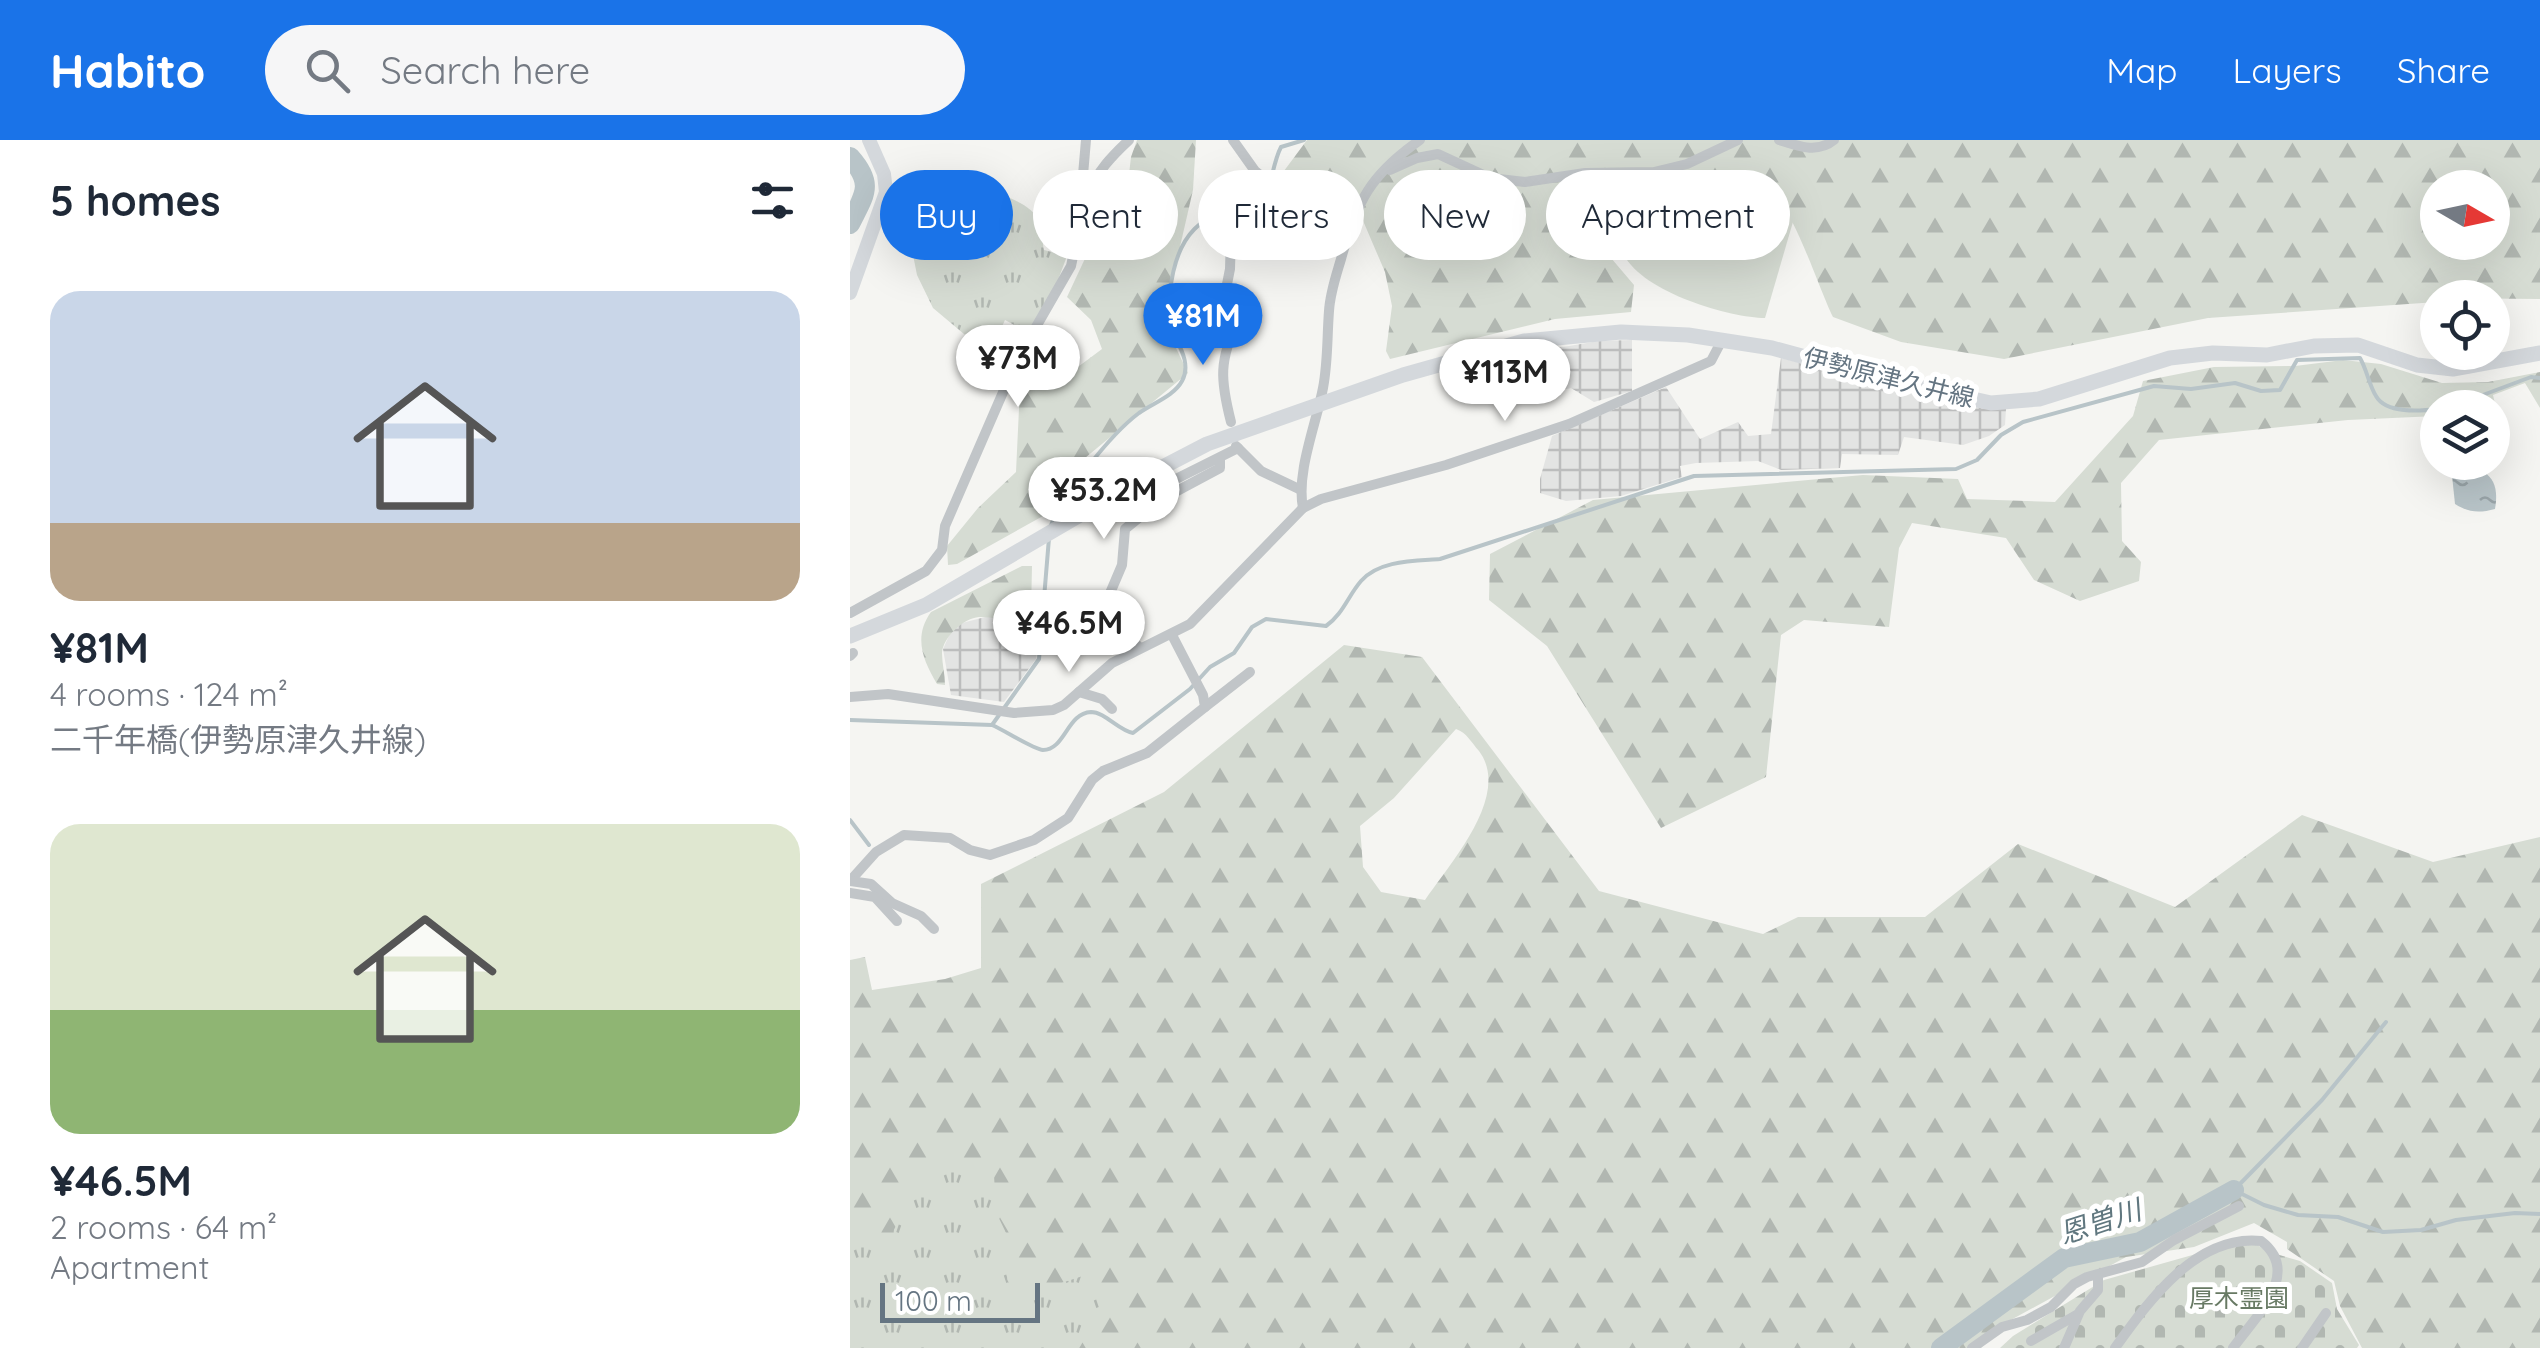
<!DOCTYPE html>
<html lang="en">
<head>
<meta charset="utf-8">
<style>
  :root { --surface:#fff; --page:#f6f6f7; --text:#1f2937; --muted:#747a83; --accent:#1a73e8 }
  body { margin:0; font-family:Quicksand,"Noto Sans JP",sans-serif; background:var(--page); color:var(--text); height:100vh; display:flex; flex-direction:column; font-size:38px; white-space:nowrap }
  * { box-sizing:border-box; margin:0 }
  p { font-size:32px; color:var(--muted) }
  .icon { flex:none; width:55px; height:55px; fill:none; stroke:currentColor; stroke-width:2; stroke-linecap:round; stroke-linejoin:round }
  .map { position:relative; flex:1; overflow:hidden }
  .panel { display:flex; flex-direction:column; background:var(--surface); width:850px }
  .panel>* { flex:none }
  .banner { position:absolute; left:30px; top:30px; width:950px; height:90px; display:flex; gap:20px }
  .needle { width:65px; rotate:99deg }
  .fabs { position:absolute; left:1570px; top:30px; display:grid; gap:20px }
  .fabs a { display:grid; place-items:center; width:90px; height:90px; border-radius:50%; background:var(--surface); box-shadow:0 10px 40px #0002; font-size:50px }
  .scale { position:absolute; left:30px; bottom:25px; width:160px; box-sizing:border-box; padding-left:10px; border:5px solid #657582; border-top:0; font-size:28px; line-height:35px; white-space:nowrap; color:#657582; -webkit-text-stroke:8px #fff; paint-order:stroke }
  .price { position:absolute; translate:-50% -85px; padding:0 22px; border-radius:35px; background:#fff; color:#222; font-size:32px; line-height:65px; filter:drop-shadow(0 2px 5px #0008) }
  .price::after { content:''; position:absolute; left:50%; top:60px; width:30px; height:22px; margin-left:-15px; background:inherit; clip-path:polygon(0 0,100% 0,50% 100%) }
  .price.on { background:var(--accent); color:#fff }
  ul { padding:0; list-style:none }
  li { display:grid; align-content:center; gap:20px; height:530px; padding:0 50px }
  li span { display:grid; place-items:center; height:310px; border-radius:30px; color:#555 }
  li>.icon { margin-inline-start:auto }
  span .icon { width:180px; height:180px; fill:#fffc; stroke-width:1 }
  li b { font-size:42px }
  h2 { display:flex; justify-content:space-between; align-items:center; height:120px; padding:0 50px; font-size:42px }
  .tag { padding:0 35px; border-radius:45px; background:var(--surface); box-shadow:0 10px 40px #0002; font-size:35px; line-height:90px }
  .tag.on { background:var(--accent); color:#fff }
  header { display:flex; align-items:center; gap:60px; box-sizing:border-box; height:140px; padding:0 50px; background:var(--accent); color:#fff }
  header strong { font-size:48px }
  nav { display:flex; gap:55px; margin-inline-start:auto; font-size:35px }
  .search { width:700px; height:90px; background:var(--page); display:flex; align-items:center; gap:25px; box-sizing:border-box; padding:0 35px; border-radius:55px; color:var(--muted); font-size:38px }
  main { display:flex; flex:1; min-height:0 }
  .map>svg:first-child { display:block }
  .industrial { fill:url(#industrial-grid) }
  .grass { fill:#d6dcd3 }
  .forest { fill:url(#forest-firs); fill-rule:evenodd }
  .cemetery { fill:url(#cemetery-stones) }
  .park { fill:url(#park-tufts) }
  .water { fill:url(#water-ripples) }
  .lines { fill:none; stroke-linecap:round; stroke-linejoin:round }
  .stream { stroke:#b8c4c8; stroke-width:4 }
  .river { stroke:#b8c4c8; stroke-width:20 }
  .street { stroke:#c1c5c8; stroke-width:10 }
  .secondary { stroke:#d4d8dc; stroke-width:14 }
  .primary { stroke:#d4d8dc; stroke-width:15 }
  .labels { text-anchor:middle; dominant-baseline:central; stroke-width:10; stroke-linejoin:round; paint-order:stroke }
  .street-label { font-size:25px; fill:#657582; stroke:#fff }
  .park-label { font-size:25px; fill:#687a64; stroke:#fff }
  .water-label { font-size:28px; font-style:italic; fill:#60777f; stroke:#fff }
</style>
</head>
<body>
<header>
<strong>Habito</strong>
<div class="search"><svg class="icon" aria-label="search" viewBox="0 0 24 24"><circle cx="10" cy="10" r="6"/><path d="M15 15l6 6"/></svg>Search here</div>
<nav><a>Map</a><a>Layers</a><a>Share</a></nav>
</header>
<main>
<section class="panel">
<h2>5 homes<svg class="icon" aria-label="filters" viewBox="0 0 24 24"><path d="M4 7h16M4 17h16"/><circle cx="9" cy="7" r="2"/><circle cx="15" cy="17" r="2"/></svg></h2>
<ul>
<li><span style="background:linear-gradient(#c9d6e8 75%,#b9a48a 0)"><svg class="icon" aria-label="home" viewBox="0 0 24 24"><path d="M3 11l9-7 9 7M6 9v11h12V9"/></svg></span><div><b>¥81M</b><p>4 rooms · 124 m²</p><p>二千年橋(伊勢原津久井線)</p></div></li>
<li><span style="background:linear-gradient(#dfe7d0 60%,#8fb573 0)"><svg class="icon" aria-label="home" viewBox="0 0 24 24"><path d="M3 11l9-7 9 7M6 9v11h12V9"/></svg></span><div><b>¥46.5M</b><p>2 rooms · 64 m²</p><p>Apartment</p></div></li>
</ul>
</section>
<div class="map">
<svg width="1690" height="1208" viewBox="0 0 1690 1208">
  <defs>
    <pattern id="industrial-grid" width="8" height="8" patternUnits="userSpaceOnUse" patternTransform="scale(2.5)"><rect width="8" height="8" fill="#e3e4e3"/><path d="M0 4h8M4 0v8" fill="none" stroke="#bcbdbd"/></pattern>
    <pattern id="forest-firs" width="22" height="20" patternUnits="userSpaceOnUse" patternTransform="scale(2.5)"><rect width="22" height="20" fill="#d6dcd3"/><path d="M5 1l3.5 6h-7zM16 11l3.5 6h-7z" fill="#b1b7b1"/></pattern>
    <pattern id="cemetery-stones" width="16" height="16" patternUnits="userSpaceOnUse" patternTransform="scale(2.5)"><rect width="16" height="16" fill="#d6dcd3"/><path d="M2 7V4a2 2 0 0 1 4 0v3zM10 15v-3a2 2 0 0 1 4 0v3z" fill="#b1b7b1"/></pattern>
    <pattern id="park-tufts" width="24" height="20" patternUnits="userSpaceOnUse" patternTransform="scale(2.5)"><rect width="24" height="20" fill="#d6dcd3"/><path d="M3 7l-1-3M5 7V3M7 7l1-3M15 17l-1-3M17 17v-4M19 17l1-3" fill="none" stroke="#b1b7b1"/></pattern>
    <pattern id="water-ripples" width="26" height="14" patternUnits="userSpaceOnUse" patternTransform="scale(2.5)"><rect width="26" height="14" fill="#b8c4c8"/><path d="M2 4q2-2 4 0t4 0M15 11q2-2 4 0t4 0" fill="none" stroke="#99a4a8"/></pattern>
  </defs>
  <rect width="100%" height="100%" fill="#f5f5f2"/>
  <g class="industrial">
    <polygon points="782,200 782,251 744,262 721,248 689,253 678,245 677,213 749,201"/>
    <polygon points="931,218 1116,266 1156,269 1155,285 1139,296 1113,305 1054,297 1048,315 992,314 990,328 931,330 908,321 846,323 830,326 832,337 771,356 716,361 690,353 690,339 702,296 816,247 850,299 888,282 898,296 921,294"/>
    <polygon points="190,473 186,519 154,562 101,555 93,509 102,489 112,483 139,476"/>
  </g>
  <path class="grass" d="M871,43l58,8 18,17 -32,110c-47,0 -198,-48 -126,-114z"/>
  <g class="forest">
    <polygon points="287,0 346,0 343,50 313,181 338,233 218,332 193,376 107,424 98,425 97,406 128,368 166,332 170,247 201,247 252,209 241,180 217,157 239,110 248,103 265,103 272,95 281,17"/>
    <path d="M457,0h1233v159l-102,-1 -1,4 -229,16 -204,41 -103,-17 -68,-25c-11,-22 -35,-92 -48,-106 -56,-62 -142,-13 -202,14l51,60 -3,27 -76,7 -165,40 -4,-8 6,-45 -7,-34 -27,-63 -33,-23 -47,-7zM1588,48h54v54h-54z"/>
    <polygon points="1493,220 1531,224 1592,243 1638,242 1690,232 1690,268 1675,243 1643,255 1647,273 1643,273 1642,268 1588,268 1587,276 1498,280 1309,300 1271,343 1272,401 1291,422 1289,441 1230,461 1184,440 1156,398 1062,383 1049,408 1039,487 954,480 931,495 916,637 811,688 697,506 639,460 640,414 743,360 1013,335 1108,339 1117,359 1205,362 1283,276 1293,241 1364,227 1445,226"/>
    <path d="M172,426h10l-1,46c-16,15 -32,4 -52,5 -15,1 -36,20 -37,36 0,11 3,21 3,32l-8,-1c-14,-24 -24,-47 -6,-72z"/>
    <path d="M494,505l78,12 177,234 164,43 35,-17h127l93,-73 157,63 127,-92 131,47 107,-25v511h-178l-22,-42 -6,-25 -47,-32v-7l-33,-19 -60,24 -68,10 -128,70 -17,21h-1131v-388l15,-3 7,33 73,-11 36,-11v-84l183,-92zM606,589c11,4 15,13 23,22 33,44 -29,112 -54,149l-44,-8 -18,-25 -3,-41 34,-28z"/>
  </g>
  <polygon class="cemetery" points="1399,1099 1416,1111 1450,1121 1482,1143 1487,1169 1509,1205 1507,1208 1150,1208 1163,1196 1254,1140"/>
  <g class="park">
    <path d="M140,52c16,3 45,14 51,32 2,8 1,18 3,26l23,6 -12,32 -26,45 -24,-13 -16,35 -56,-47 -16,-33 -4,-20 4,-22 19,-22c20,-3 34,-14 54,-19z"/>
    <polygon points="84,1014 144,1035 146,1072 158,1097 157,1153 196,1148 245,1132 251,1167 217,1208 0,1208 0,1092 39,1099"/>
  </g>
  <path class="water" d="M1604,324c29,3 47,11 41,45 -15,4 -26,4 -40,-5l-4,-38z"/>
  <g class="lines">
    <g class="stream">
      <polyline points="1598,268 1681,237 1690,238"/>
      <path d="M200,388c11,-32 61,-94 89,-115 14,-10 35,-17 43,-32 11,-20 -7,-40 -13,-58 -3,-9 0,-21 1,-31 6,-56 30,-84 88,-84 14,-14 13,-42 23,-61l23,-7"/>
      <polyline points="0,580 142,585 189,519 199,398"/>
      <path d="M142,585c12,5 41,24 51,25 22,0 24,-37 48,-38 14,0 27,18 42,21l57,-44 20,-22 24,-14 18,-26 14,-8 60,7c17,-12 22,-30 35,-45 18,-21 54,-20 79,-22l254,-83 262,-7 21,-9 24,-25 22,-13 131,-36 37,3 44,-6 26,8 19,-1 17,-30 63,-2c7,12 9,27 16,38 10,18 44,15 62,13"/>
      <polyline points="0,680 19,705"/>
      <polyline points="1536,882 1472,960 1384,1050 1414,1065 1448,1075 1488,1077 1533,1092 1571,1090 1606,1080 1665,1073 1690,1074"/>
    </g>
    <g class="river">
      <path d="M0,17c25,28 14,38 0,67"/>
      <polyline points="1091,1208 1214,1118 1290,1102 1384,1050"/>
    </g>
    <g class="street">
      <polyline points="383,0 405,31 431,52 425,80 408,87 388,86 381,94 380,129 374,159 388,179 398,182"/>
      <path d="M929,0c19,6 38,14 55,0"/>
      <polyline points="540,30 567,18 588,14 640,38 675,42 735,33 804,32 837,24 888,0"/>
      <path d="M229,103c10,-14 6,-31 10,-49 7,-22 24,-39 40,-54"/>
      <path d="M381,282c-11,-43 -12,-61 7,-103"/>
      <polyline points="386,306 411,331 449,349"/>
      <polyline points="307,330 317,341 322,341 388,308"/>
      <path d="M453,368c-7,-36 13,-83 20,-120 5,-26 4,-51 6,-77 1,-18 7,-35 12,-52 16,-58 29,-84 79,-119"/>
      <polyline points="0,473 76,431 92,410 95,386 167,220 221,126 228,93 236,0"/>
      <polyline points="289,507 264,482 255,465 272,425 275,389 312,359 370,328 370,320"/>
      <polyline points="0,516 3,513"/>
      <polyline points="229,552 252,559 262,569"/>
      <polyline points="0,557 38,554 164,573 203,570 214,565 262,523 340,484 453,368 471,359 596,325 719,284 861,221 872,200"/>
      <polyline points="355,567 400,532"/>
      <polyline points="0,741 26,712 54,695 100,698 120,710 140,715 184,700 218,678 242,640 253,631 297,613 355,567 353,555 322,495"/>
      <polyline points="0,741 21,744 42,763 71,776 84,789"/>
      <polyline points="0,753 25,757 47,781"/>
      <polyline points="1181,1201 1228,1174"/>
      <polyline points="1122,1208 1152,1187 1177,1180 1201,1167 1224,1144 1237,1137 1292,1122 1324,1100 1389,1066"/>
      <polyline points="1214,1208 1230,1171 1248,1150 1248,1136"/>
      <path d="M1265,1208c33,-46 81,-114 146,-107 42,32 -6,76 -28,107"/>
      <polyline points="1452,1208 1476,1173"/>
    </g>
    <polyline class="secondary" points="0,153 36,52 34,34 19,0"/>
    <polyline class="primary" points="0,496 76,465 307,330 357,304 553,235 674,201 771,192 838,195 922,208 1051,243 1141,263 1189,259 1320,218 1363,213 1417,215 1464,206 1508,205 1567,225 1603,229 1690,213"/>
  </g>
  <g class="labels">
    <g class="street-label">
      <text transform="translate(1039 237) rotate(14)">伊勢原津久井線</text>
    </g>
    <g class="park-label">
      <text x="1389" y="1157">厚木霊園</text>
    </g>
    <g class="water-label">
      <text transform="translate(1250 1081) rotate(-18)">恩曽川</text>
    </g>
  </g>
</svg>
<div class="fabs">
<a><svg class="needle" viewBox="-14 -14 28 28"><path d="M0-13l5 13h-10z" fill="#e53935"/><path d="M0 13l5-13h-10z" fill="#747a83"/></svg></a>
<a><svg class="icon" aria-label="locate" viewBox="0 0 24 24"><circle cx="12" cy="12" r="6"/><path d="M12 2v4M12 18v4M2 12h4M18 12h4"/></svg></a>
<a><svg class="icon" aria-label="layers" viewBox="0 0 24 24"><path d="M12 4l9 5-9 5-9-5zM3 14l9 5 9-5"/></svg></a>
</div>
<div class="scale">100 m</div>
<b class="price on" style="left:353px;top:228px">¥81M</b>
<b class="price" style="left:168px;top:270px">¥73M</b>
<b class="price" style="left:655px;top:284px">¥113M</b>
<b class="price" style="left:254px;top:402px">¥53.2M</b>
<b class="price" style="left:219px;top:535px">¥46.5M</b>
<div class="banner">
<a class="tag on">Buy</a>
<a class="tag">Rent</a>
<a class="tag">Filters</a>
<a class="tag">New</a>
<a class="tag">Apartment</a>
</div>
</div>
</main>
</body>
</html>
